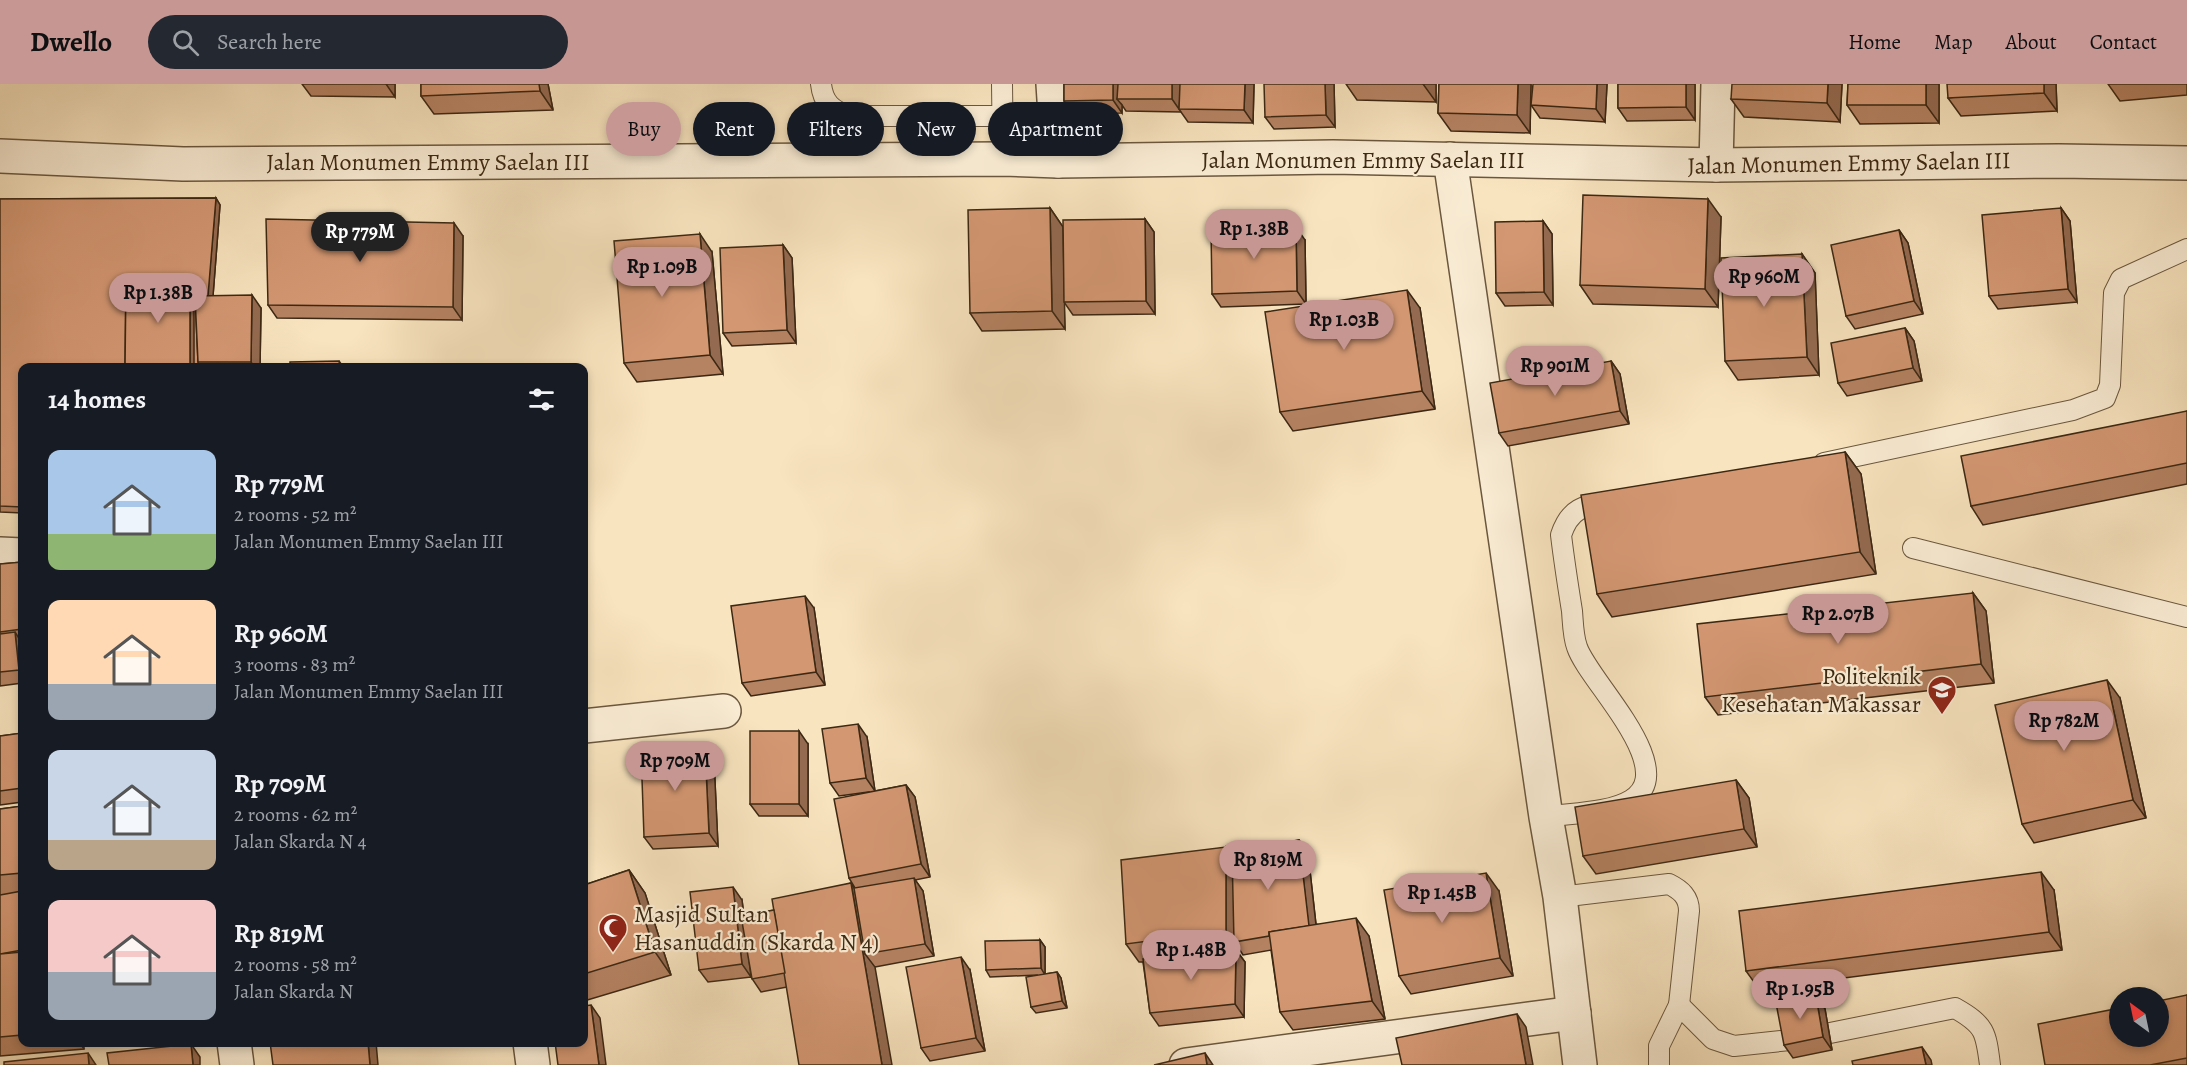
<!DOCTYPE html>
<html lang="en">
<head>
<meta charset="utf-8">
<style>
  :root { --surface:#171b24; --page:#242831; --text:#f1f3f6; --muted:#9ea1a6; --accent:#c59692 }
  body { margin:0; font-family:Alegreya,serif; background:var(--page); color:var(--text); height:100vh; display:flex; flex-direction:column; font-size:22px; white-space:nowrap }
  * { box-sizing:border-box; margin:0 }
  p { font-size:20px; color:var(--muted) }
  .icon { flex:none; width:33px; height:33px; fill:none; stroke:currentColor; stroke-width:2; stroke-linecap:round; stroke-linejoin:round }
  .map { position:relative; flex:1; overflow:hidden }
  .panel { position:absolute; left:18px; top:279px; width:570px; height:684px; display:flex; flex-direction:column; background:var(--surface); border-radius:12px; box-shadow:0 3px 9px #0003 }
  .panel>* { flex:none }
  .guide { position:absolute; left:606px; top:18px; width:570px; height:54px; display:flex; gap:12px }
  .needle { width:39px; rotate:327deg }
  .buttons { position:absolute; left:2109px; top:903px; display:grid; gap:12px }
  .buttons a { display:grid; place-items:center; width:60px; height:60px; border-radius:50%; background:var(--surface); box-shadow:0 3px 9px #0003; font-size:30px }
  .price { position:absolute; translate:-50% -51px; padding:0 14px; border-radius:21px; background:var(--accent); color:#111; font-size:20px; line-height:39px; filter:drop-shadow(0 2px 3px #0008) }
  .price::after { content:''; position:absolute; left:50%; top:36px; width:18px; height:14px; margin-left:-9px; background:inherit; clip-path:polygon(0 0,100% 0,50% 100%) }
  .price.current { background:#222; color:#fff }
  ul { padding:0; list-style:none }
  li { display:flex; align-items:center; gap:18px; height:150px; padding:0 30px }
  li span { display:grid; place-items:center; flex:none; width:168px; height:120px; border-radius:12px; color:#555 }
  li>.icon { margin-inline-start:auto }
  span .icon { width:72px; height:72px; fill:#fffc; stroke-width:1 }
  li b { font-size:26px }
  h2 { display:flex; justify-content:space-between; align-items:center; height:72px; padding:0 30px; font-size:26px }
  .chip { padding:0 21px; border-radius:27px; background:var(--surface); box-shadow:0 3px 9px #0003; font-size:21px; line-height:54px }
  .chip.current { background:var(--accent); color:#111 }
  header { display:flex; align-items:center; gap:36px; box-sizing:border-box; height:84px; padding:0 30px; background:var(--accent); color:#111 }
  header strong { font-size:28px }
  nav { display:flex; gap:33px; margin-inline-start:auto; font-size:21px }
  .search { width:420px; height:54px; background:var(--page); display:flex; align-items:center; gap:15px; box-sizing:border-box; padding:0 21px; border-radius:33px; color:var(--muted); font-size:22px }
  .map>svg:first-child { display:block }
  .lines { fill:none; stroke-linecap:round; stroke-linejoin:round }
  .service-casing { stroke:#6b573e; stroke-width:22 }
  .minor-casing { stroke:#6b573e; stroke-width:36 }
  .tertiary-casing { stroke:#6b573e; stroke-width:36 }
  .service { stroke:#faedd5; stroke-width:20 }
  .minor { stroke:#faedd5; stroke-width:33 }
  .tertiary { stroke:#faedd5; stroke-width:33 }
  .wall { fill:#b58262; stroke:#3c2813; stroke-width:1.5 }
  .shaded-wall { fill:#946a50; stroke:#3c2813; stroke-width:1.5 }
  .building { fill:#d39772; stroke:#3c2813; stroke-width:1.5 }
  .labels { text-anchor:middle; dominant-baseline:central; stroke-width:4.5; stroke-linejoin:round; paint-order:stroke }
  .street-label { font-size:24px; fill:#3c2813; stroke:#faedd5 }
  .poi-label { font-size:24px; fill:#3c2813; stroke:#faedd5; text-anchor:end }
</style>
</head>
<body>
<header>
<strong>Dwello</strong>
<div class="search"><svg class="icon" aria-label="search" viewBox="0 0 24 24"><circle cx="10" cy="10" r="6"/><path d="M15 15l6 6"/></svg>Search here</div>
<nav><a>Home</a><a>Map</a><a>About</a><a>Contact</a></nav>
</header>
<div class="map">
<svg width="2187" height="981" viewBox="0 0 2187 981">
  <rect width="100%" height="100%" fill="#f8e4bf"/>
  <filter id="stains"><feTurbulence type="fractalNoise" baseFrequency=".00333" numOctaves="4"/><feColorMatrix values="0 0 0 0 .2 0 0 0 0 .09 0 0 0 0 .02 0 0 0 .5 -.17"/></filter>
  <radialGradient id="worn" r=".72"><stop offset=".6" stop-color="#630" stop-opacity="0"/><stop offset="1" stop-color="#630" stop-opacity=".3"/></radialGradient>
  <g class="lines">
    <g class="service-casing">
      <g id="service">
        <path d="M821,0c2,19 11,26 27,32h154"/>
        <polyline points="1002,0 1003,75"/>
        <polyline points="1824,379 2073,326 2105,314 2110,301 2114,209 2121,195 2187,165"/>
        <polyline points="1913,464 2187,533"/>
        <path d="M1546,733c24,-4 64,-4 85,-17 51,-31 -43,-119 -54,-153 -4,-11 -4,-24 -5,-36 -4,-25 -8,-51 -11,-76 9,-27 22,-29 48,-33"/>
        <path d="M1560,813l109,-13c12,6 20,13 20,27l-10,94"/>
        <path d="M1830,949l125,-25c30,17 31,24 35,57"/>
        <polyline points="1659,981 1659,962 1679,921 1713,955 1734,962 1790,956"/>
      </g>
    </g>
    <g class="minor-casing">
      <g id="minor">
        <polyline points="1053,0 1058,77"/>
        <polyline points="1450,75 1546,733 1560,813 1580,981"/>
        <polyline points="1716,81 1718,0"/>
        <polyline points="0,470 22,471"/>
        <polyline points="584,642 724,627"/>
        <polyline points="234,958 237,981"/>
        <polyline points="530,958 533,981"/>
        <polyline points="1186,981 1574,929"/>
      </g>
    </g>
    <g class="tertiary-casing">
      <polyline id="tertiary" points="0,72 183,80 1003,75 1058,77 1333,73 1716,81 2059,77 2187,79"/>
    </g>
    <use href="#service" class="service"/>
    <use href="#minor" class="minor"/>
    <use href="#tertiary" class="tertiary"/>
  </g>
  <g class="wall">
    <polygon points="302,0 395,0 395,13 311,12"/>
    <polygon points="421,0 548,0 553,26 434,30 421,12"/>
    <polygon points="1064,0 1254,0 1253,39 1188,38 1181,28 1126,27 1122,21 1122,29 1073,30 1064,17"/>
    <polygon points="1334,0 1335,43 1274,45 1265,33"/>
    <polygon points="1346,0 1436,0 1436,18 1357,16"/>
    <polygon points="1439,0 1531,0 1530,49 1451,47 1438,29"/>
    <polygon points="1607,0 1605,38 1540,34 1531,21"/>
    <polygon points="1618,0 1695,0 1695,36 1627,37 1618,24"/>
    <polygon points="1842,0 1840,38 1744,33 1731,15"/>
    <polygon points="1848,0 1939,0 1939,39 1860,40 1847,21"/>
    <polygon points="2056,0 2057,27 1961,32 1948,14"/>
    <polygon points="2108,0 2187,0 2187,11 2120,17"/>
    <polygon points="216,114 220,121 213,212 261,224 260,284 22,284 22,429 0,428 0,115"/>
    <polygon points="1050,124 1063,143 1064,199 1145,135 1154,148 1155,230 1073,231 1064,218 1065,245 982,247 970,229"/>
    <polygon points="2061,124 2070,137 2077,218 1998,225 1989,212"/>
    <polygon points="1721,133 1718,223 1593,220 1580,201"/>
    <polygon points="1543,137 1552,150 1553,221 1505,222 1496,209"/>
    <polygon points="1899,146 1908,159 1923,230 1855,245 1846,232"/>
    <polygon points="463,152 462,236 277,234 268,221"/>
    <polygon points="1305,156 1306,220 1221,223 1212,210"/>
    <polygon points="783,161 792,174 796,259 732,262 723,249"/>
    <polygon points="712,168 723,290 637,298 624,279"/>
    <polygon points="1802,170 1815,189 1819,291 1738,296 1725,277"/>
    <polygon points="1420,224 1435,325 1293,347 1280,328"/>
    <polygon points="1905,244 1914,257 1922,297 1847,312 1838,299"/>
    <polygon points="1611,277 1620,290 1629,340 1508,362 1499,349"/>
    <polygon points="2187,327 2187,400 1983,441 1971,422"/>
    <polygon points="1845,368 1861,390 1876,490 1612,533 1597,510"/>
    <polygon points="22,478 22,599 0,602 0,480"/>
    <polygon points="1973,509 1986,527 1994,599 1718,631 1705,613"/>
    <polygon points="814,524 825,601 751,612 742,599"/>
    <polygon points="2120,614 2146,734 2034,759 2022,740"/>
    <polygon points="22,649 22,718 0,721 0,652"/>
    <polygon points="867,653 875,707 906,701 915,713 930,793 915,796 923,807 934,872 875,883 787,903 761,908 751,893 708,898 699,886 742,816 744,831 774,826 851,799 854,804 855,804 849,794 869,708 839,712 830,699"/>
    <polygon points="808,660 808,732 759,732 750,720"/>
    <polygon points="705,663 714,676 718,762 653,765 644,753"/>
    <polygon points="1736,696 1749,714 1757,763 1596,790 1583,772"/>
    <polygon points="22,722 22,958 83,958 84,965 0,972 0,725"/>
    <polygon points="1299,756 1308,769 1316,840 1369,852 1385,935 1293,946 1280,928 1271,866 1243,871 1238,863 1238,865 1236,866 1245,878 1244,933 1159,942 1150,929 1143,878 1139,878 1126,860 1226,763 1232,772"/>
    <polygon points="629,786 645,809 671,891 584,917 584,801"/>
    <polygon points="2054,806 2062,866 1759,905 1746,887"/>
    <polygon points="1499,807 1513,892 1411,910 1399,892"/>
    <polygon points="1040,856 1045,863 1045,890 1057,888 1061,894 1067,924 1036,929 1031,923 1037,891 990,893 986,886"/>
    <polygon points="970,886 985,967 930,977 921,964"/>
    <polygon points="2187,911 2187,981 2045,981"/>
    <polygon points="1825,925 1832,966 1793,974 1784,961"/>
  </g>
  <g class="shaded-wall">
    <polygon points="386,0 395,0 395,13"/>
    <polygon points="539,0 548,0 553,26 540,7"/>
    <polygon points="1113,0 1122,0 1117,15 1122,21 1122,29 1113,16"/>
    <polygon points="1172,0 1181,0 1179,25 1181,28 1172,15"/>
    <polygon points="1245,0 1254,0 1253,39 1244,26"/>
    <polygon points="1325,0 1334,0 1335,43 1326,31"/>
    <polygon points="1423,0 1436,0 1436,18"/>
    <polygon points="1518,0 1531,0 1530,49 1517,31"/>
    <polygon points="1597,0 1607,0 1605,38 1596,25"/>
    <polygon points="1686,0 1695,0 1695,36 1686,23"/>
    <polygon points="1828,0 1842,0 1840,38 1827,19"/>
    <polygon points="1926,0 1939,0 1939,39 1926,21"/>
    <polygon points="2044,0 2056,0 2057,27 2044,9"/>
    <polygon points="216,114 220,121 212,225 207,218"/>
    <polygon points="1708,115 1721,133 1718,223 1705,205"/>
    <polygon points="1050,124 1063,143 1065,245 1052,227"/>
    <polygon points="2061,124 2070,137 2077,218 2068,205"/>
    <polygon points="1145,135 1154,148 1155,230 1146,217"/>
    <polygon points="1543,137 1552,150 1553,221 1544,208"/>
    <polygon points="454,139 463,152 462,236 453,223"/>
    <polygon points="1296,143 1305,156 1306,220 1297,207"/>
    <polygon points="1899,146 1908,159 1923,230 1914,217"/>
    <polygon points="700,150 712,168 723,290 710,271"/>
    <polygon points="783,161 792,174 796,259 787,246"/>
    <polygon points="1802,170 1815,189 1819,291 1807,273"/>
    <polygon points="190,196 199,209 198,278 199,284 190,284"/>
    <polygon points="1407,206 1420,224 1435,325 1422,307"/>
    <polygon points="252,211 261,224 260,284 255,284 251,278"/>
    <polygon points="1905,244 1914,257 1922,297 1913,284"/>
    <polygon points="339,277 344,284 340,284"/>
    <polygon points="1611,277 1620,290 1629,340 1620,327"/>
    <polygon points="1845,368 1861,390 1876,490 1860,468"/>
    <polygon points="1973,509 1986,527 1994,599 1981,580"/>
    <polygon points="805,512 814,524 825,601 816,588"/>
    <polygon points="15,548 22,559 22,590 19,586"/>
    <polygon points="2107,596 2120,614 2146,734 2133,716"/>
    <polygon points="858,640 867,653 875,707 866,694"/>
    <polygon points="799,647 808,660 808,732 799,720"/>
    <polygon points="705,663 714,676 718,762 709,749"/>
    <polygon points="1736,696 1749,714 1757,763 1744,745"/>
    <polygon points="906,701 915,713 930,793 921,780"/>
    <polygon points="1299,756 1308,769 1318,859 1309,846"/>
    <polygon points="1226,763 1239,781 1234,858 1238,863 1238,865 1226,847"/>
    <polygon points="629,786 645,809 671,891 655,868"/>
    <polygon points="2041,788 2054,806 2062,866 2049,848"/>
    <polygon points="1486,789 1499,807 1513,892 1500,874"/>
    <polygon points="914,794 923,807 934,872 925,860"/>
    <polygon points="851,799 863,817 865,870 875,883 892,981 882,981"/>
    <polygon points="733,803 742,816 751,893 742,880"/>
    <polygon points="1356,834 1369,852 1385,935 1372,917"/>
    <polygon points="1040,856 1045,863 1045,891 1041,884"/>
    <polygon points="1236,866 1245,878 1244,933 1235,920"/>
    <polygon points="961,873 970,886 985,967 976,954"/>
    <polygon points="1057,888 1061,894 1067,924 1062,917"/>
    <polygon points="1816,912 1825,925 1832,966 1823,953"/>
    <polygon points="591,921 600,934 606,981 599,981"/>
    <polygon points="1517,930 1526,943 1533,981 1526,981"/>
    <polygon points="79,958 83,958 84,965"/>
    <polygon points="368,958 376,958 378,981 370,981"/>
    <polygon points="191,960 200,973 200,981 193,981"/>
    <polygon points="1922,963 1931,976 1932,981 1926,981"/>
    <polygon points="88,969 96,981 89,981"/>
    <polygon points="1205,969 1213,981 1207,981"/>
  </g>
  <g class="building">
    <polygon points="421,0 539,0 540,7 421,12"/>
    <polygon points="1064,0 1113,0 1113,16 1064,17"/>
    <polygon points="1118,0 1172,0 1172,15 1117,15"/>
    <polygon points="1180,0 1245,0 1244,26 1179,25"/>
    <polygon points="1264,0 1325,0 1326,31 1265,33"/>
    <polygon points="1439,0 1518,0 1517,31 1438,29"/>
    <polygon points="1533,0 1597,0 1596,25 1531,21"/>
    <polygon points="1618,0 1686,0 1686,23 1618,24"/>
    <polygon points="1732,0 1828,0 1827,19 1731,15"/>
    <polygon points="1848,0 1926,0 1926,21 1847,21"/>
    <polygon points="1947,0 2044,0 2044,9 1948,14"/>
    <polygon points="1583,111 1708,115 1705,205 1580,201"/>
    <polygon points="216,114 208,212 195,212 198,278 201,284 194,284 194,203 190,196 126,196 125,284 22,284 22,423 0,422 0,115"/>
    <polygon points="1050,124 1052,227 970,229 968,126"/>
    <polygon points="2061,124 2068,205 1989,212 1982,131"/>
    <polygon points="266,135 454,139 453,223 268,221"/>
    <polygon points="1145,135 1146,217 1064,218 1063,136"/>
    <polygon points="1543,137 1544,208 1496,209 1495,138"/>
    <polygon points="1296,143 1297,207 1212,210 1211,145"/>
    <polygon points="1899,146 1914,217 1846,232 1831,161"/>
    <polygon points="700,150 710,271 624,279 614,157"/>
    <polygon points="783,161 787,246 723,249 720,164"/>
    <polygon points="1802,170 1807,273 1725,277 1721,174"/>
    <polygon points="126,196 190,196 190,284 125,284"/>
    <polygon points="1407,206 1422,307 1280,328 1265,228"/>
    <polygon points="252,211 251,278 198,278 195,212"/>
    <polygon points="1905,244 1913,284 1838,299 1831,259"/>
    <polygon points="339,277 340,284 290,284 290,278"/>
    <polygon points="1611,277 1620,327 1499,349 1490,299"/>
    <polygon points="2187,327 2187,379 1971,422 1961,372"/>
    <polygon points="1845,368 1860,468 1597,510 1581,411"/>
    <polygon points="22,478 22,545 0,548 0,480"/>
    <polygon points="1973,509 1981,580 1705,613 1697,540"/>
    <polygon points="805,512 816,588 742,599 731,522"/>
    <polygon points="15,548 19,586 0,588 0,550"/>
    <polygon points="2107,596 2133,716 2022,740 1995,621"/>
    <polygon points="858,640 866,694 830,699 822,645"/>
    <rect x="750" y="647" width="49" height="73"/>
    <polygon points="22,649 22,704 0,707 0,652"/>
    <polygon points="705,663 709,749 644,753 641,666"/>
    <polygon points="1736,696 1744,745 1583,772 1575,723"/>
    <polygon points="906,701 921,780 849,794 834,715"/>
    <polygon points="22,722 22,789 0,791 0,725"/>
    <polygon points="1299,756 1309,842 1269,848 1269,852 1234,858 1232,768"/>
    <polygon points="1226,763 1226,847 1126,860 1121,776"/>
    <polygon points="629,786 655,868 584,890 584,801"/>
    <polygon points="2041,788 2049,848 1746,887 1739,827"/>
    <polygon points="1486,789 1500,874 1399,892 1384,806"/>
    <polygon points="914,794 925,860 865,870 854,804"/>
    <polygon points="851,799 882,981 799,981 772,815"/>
    <polygon points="733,803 742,880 699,886 690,808"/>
    <polygon points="22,807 22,866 0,870 0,811"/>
    <polygon points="774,826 785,889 752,895 741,832"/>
    <polygon points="1356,834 1372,917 1280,928 1269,848"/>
    <polygon points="1040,856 1041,884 986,886 985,857"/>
    <polygon points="1236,866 1235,920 1150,929 1143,875"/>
    <polygon points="22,868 22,951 0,953 0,870"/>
    <polygon points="961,873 976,954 921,964 906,883"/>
    <polygon points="1057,888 1062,917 1031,923 1026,893"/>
    <polygon points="2187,911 2187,974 2150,981 2045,981 2038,940 2120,924 2120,952 2158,952 2158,917"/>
    <polygon points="1816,912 1823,953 1784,961 1776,919"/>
    <polygon points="591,921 599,981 558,981 555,958 584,958 584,922"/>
    <polygon points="1517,930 1526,981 1402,981 1396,954"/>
    <polygon points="270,958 368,958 370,981 273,981"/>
    <polygon points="191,960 193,981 109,981 107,969"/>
    <polygon points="1922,963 1926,981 1853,981 1852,977"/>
    <polygon points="88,969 89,981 4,981 4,978"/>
    <polygon points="1205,969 1207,981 1154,981"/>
  </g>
  <defs>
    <g id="school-pin" transform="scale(1.5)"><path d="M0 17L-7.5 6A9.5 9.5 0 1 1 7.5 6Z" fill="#8f2418" stroke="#faedd5"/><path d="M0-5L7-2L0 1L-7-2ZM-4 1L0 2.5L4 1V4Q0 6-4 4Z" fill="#fff"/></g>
    <g id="mosque-pin" transform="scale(1.5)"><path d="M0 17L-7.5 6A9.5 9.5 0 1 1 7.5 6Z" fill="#8f2418" stroke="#faedd5"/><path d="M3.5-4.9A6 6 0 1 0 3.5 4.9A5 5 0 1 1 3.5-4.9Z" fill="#fff"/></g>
  </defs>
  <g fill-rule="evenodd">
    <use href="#school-pin" x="1942" y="606"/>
    <use href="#mosque-pin" x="613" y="844"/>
  </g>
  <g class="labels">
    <g class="street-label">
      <text x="1363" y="76">Jalan Monumen Emmy Saelan III</text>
      <text x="428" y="78">Jalan Monumen Emmy Saelan III</text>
      <text transform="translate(1849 79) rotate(-1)">Jalan Monumen Emmy Saelan III</text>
    </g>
    <g class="poi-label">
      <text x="1921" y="592">Politeknik<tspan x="1921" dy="28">Kesehatan Makassar</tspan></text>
      <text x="634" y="830" text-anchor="start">Masjid Sultan<tspan x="634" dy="28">Hasanuddin (Skarda N 4)</tspan></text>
    </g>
  </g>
  <rect width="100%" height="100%" filter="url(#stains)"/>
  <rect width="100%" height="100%" fill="url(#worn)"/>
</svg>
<div class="buttons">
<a><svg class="needle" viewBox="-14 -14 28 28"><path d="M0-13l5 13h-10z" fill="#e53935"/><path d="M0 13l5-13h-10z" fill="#9ea1a6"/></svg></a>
</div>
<b class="price" style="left:1254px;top:176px">Rp 1.38B</b>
<b class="price current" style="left:360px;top:179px">Rp 779M</b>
<b class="price" style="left:662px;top:214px">Rp 1.09B</b>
<b class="price" style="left:1764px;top:224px">Rp 960M</b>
<b class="price" style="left:158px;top:240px">Rp 1.38B</b>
<b class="price" style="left:1344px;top:267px">Rp 1.03B</b>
<b class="price" style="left:1555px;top:313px">Rp 901M</b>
<b class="price" style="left:1838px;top:561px">Rp 2.07B</b>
<b class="price" style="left:2064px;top:668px">Rp 782M</b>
<b class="price" style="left:675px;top:708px">Rp 709M</b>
<b class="price" style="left:1268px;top:807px">Rp 819M</b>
<b class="price" style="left:1442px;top:840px">Rp 1.45B</b>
<b class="price" style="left:1191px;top:897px">Rp 1.48B</b>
<b class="price" style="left:1800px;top:936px">Rp 1.95B</b>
<div class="guide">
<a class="chip current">Buy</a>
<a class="chip">Rent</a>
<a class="chip">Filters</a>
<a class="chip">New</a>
<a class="chip">Apartment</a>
</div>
<section class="panel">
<h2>14 homes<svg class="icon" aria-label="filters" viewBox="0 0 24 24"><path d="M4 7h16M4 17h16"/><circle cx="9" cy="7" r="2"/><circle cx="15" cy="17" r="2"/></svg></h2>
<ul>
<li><span style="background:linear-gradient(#a9c7e8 70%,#8fb573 0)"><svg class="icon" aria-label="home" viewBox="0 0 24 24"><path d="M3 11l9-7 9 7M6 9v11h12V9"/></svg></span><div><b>Rp 779M</b><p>2 rooms · 52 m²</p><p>Jalan Monumen Emmy Saelan III</p></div></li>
<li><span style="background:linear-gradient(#ffd9b3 70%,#9aa5b1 0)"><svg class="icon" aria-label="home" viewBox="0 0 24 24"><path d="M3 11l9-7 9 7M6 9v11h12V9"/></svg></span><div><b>Rp 960M</b><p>3 rooms · 83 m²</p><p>Jalan Monumen Emmy Saelan III</p></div></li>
<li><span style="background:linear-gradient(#c9d6e8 75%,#b9a48a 0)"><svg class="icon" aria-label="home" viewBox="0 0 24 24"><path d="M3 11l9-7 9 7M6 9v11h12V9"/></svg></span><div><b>Rp 709M</b><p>2 rooms · 62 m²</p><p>Jalan Skarda N 4</p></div></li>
<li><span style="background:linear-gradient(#f6c9c9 60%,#9aa5b1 0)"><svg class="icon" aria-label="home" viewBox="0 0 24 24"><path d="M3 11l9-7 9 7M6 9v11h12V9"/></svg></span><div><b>Rp 819M</b><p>2 rooms · 58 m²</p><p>Jalan Skarda N</p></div></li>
</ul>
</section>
</div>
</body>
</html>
